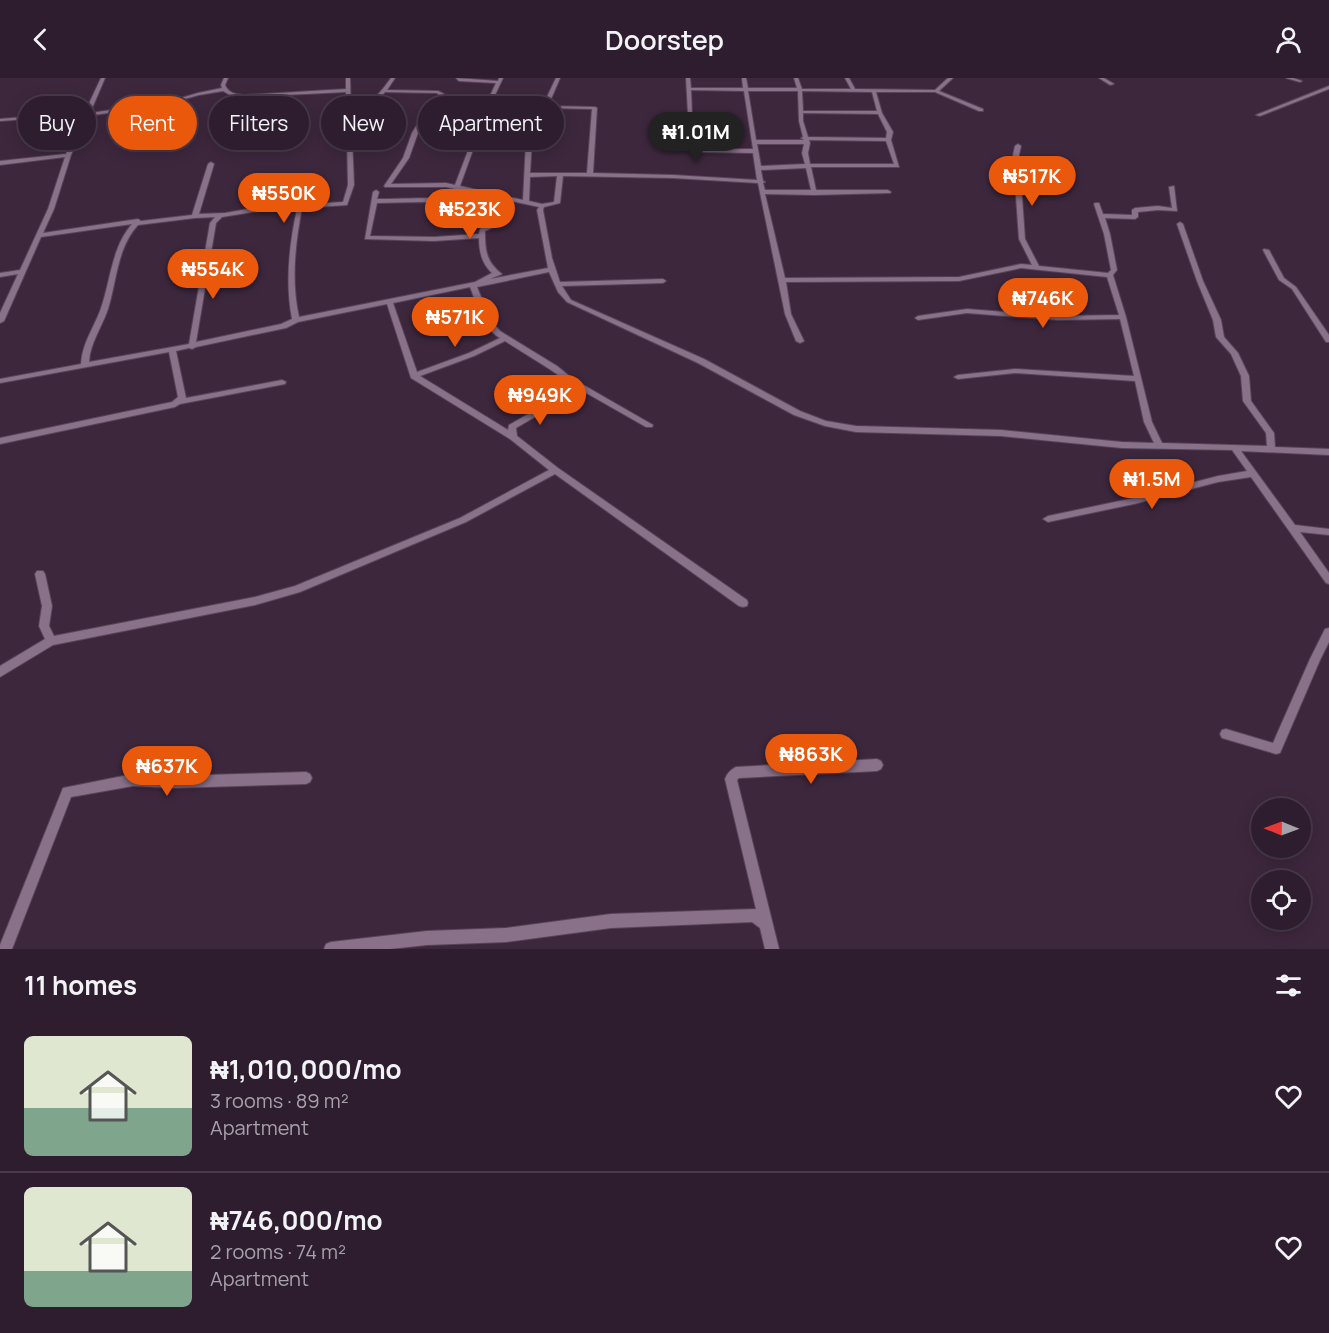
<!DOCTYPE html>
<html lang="en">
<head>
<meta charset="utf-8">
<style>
  :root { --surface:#2e1d2e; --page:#3a2a3a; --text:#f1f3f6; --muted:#a7a2aa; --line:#493b4a; --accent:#ea580c }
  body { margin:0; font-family:Manrope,sans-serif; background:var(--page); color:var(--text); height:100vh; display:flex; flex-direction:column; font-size:22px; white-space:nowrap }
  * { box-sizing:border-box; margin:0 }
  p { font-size:20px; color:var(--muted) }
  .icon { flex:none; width:33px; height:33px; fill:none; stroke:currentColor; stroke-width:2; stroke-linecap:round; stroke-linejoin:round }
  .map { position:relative; height:871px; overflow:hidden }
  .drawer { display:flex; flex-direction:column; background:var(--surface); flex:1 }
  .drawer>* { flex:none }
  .banner { position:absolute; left:18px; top:18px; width:600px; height:54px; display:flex; gap:12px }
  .needle { width:39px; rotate:271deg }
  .tools { position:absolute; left:1251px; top:720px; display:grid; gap:12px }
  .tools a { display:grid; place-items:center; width:60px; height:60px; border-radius:50%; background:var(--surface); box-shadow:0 3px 15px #0003,0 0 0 2px var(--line); font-size:30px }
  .price { position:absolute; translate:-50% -51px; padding:0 14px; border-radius:21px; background:var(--accent); color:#fff; font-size:20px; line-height:39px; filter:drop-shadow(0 2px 3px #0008) }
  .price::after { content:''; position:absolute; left:50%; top:36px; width:18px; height:14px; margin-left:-9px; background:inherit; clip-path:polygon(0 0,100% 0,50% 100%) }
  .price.current { background:#222; color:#fff }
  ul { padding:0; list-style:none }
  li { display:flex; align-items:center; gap:18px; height:150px; padding:0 24px }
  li+li { border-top:2px solid var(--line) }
  li span { display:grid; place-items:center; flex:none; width:168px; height:120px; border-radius:9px; color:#555 }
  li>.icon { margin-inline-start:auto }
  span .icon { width:72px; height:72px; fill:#fffc; stroke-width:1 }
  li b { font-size:26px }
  h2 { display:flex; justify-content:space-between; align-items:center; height:72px; padding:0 24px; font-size:26px }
  .chip { padding:0 21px; border-radius:27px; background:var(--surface); box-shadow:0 3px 15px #0003,0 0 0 2px var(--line); font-size:21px; line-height:54px }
  .chip.current { background:var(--accent); color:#fff }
  header { display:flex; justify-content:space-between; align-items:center; height:78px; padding:0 24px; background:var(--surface); font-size:27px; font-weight:600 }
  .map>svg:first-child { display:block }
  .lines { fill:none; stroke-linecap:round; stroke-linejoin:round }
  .street-casing { stroke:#584558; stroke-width:2 }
  .street { fill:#8a718a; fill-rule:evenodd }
</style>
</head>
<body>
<header><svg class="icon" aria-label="back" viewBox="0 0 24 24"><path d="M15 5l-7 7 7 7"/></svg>Doorstep<svg class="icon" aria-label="person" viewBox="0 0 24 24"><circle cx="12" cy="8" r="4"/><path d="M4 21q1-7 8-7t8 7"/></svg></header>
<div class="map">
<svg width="1329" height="871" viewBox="0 0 1329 871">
  <rect width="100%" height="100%" fill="#3d273d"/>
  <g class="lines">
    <g class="street-casing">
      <g id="street">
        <path d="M101,0h4l-15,35 77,-11 31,-9 24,-5 -1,-3 3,-7h4l-3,7c4,9 11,9 19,10l102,-6v-11h4l1,31c20,-3 29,-16 40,-31h4l-8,12 51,1 6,3v2l-15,17h53l14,-30 -37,-2 -3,-3 42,3 1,-3h4l-17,36 -26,72 63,14 3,-59 30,-63h4l-12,28 47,1 2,1 -4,65 80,2 84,5 -4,-27 -56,-1 -9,-38 -2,-36h4l1,10h52l-1,-10h4l2,10h49l-3,-10h4l4,11h49l-6,-11h4l6,11 80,1 13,-12h5l-14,13 44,18v2h-4l-44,-19h-59l6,21 11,19 -2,8 8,27h-88l5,23h72l3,2 -1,1 -76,2 -49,-1 20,84 174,-1 62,-13 11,1 -13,-26 -6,-84 2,-9 3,-2 3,2 -2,9 6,84 14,27 69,7 3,-3 -7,-36 -10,-30 1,-1h4l4,11 29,1v-5l3,-2 23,-2 14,2 -3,-21 5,-1 3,25 -19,-1 -20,2v5l-3,2 -30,-1 5,16 7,36 -4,5 13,42 26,105 10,21 105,3 -1,-13 -23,-32 -2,-25 -10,-22 -15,-17 -3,-17 -16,-39 -20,-57 3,-2 3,2 20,57 18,39 3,17 14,16 11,23 2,25 23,32 1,14 54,2v6l-88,-4 54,74 34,4v6l-29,-3 29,41v11l-3,-1 -75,-106 -33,5 -84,22 -86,18 -5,-3 5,-3 86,-18 84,-22 29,-5 -15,-21 -110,-2 -121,-12 -145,-4 -31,-6 -31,-11 -96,-52 -131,-61 -9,-10 -9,-20 -72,15 14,34 9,10 57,35 16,13 80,46 -1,2h-6l-65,-37 -65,38 1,8 41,32 189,132 1,3 -1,3 -4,1 -4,-1 -184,-132 -89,48 -166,70 -45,13 -202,40 -53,32v-11l45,-27 -6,-13 3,-20 -7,-32 2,-3h6l2,3 7,32 -3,20 5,10 201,-39 40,-11 165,-68 89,-48 -39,-31 -99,-61 -24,-74 -89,18 -12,6 -90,19 -4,2 -3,-1 -13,3 10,47 96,-18 4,2 -1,2 -105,20 -5,3 -175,37v-6l172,-36 6,-5 -9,-45 -169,31v-4l81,-15c1,-20 12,-35 19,-53 11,-30 11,-63 32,-87l-91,13 -37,84 -4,2v-10l18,-39 -18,3v-4l20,-3 28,-61 17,-52 -65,8v-4l66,-7 18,-39 -84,6v-2l85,-7zM691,12l53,1 9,58h-52l-9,-35zM223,13l7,4 14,2 102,-5 2,93 -5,17 -84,5 -34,6 -26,1 15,-50 -3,-2 -3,2 -16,51 -51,6 -3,-2 -95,14 11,-24 17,-54 17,-39 79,-12 32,-9zM748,13h50l1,30 4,16 -2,1 3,2h-48zM802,13l70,1 5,19h-74zM385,14l52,1 2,2 -16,20 -11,18 -9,25 -19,28 1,1h61l93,20 -2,3 11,58 -58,11 12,-5c-16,-12 -17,-24 -17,-43l11,-5 4,-6c-3,-4 -5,-8 -9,-11 -26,-15 -83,-10 -114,-10l2,-7 -3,-2 -3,2 -8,47 69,2 45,-3c0,14 3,26 13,35l-17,9 -176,35c-8,-36 -4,-72 3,-109l45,-3 7,-20 -3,-73 22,-6zM546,30l46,1 -5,64h-57l2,-32zM803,35l75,1 9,18 -1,6 -78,-1 -5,-16zM427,38h54l-26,69 -9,-2 -55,1 18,-26 9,-25zM809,62l77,1 8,23h-84l-2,-11 2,-10zM757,66h47l-2,9 3,11 -44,2zM806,90l5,22h-46l-2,-7 2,-1 -2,-1 -2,-11zM557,98l-3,26 -12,2 -13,-3 1,-24zM563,98l110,2 85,5 27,131 11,27 4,2 4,-2 -13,-27 -5,-32 173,-1 62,-13 86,9 12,38 -60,1 -92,-7 -49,7 -3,2 3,2 49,-7 92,7 61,-1 14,57 -119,-7 -57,6 -4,2 4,2 57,-6 120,8 9,41 10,21 -32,-1 -121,-12 -145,-4 -30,-5 -26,-10 -96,-52 -133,-59 -9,-14 101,-3 3,-2 -3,-2 -103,3 -8,-24 -9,-48 1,-3 16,-4zM421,124c23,1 59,-3 73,18l-2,4 -12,5 -1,5 -45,3 -64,-1 7,-33zM297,131c-8,37 -12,73 -5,110l-11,5 -85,18 20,-119 6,-6 37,-6zM215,139l-5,6 -21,121 -100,18c1,-19 13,-35 19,-53 9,-29 9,-61 30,-84l57,-7zM470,209c7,17 13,41 30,51l-31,15 -52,19 -24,-69zM505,263l46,29 24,17 -66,38 -1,5 -88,-54 54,-20z"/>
        <polygon points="1099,0 1104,0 1114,6 1110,7"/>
        <polygon points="1286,0 1293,0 1302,3 1300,4"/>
        <polygon points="1329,8 1329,11 1260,38 1256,37"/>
        <polygon points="1264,171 1269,172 1284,200 1296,209 1329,257 1329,264 1326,264 1292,211 1279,202 1263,172"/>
        <polygon points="1329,550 1329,564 1320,582 1280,675 1276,676 1222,660 1220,656 1222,652 1226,651 1273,665 1310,581 1325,551"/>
        <path d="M877,681l4,2 2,4 -2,4 -4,2 -138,7 -2,2 42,169h-14l-5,-21 -8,-6 -141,6 -105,14 -79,3 -37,4h-66l2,-5 5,-2 96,-11 79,-3 105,-14 145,-5 -31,-130c2,-5 5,-9 11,-12z"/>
        <polygon points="306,694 310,696 312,700 310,704 306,706 172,710 133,708 71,719 12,871 0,871 0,867 63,710 133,696 172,698"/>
      </g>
    </g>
    <use href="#street" class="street"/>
  </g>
</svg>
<div class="tools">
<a><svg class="needle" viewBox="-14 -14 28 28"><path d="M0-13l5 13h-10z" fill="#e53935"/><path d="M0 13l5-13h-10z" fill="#a7a2aa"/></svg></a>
<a><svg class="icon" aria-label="locate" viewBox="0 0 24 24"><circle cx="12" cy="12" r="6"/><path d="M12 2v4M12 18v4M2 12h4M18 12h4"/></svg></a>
</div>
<b class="price current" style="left:696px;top:85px">₦1.01M</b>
<b class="price" style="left:1032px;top:129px">₦517K</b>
<b class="price" style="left:284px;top:146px">₦550K</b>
<b class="price" style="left:470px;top:162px">₦523K</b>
<b class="price" style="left:213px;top:222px">₦554K</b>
<b class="price" style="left:1043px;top:251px">₦746K</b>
<b class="price" style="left:455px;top:270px">₦571K</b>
<b class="price" style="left:540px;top:348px">₦949K</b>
<b class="price" style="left:1152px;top:432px">₦1.5M</b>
<b class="price" style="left:811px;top:707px">₦863K</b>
<b class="price" style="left:167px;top:719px">₦637K</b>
<div class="banner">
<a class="chip">Buy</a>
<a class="chip current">Rent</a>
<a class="chip">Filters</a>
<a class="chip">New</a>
<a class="chip">Apartment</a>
</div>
</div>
<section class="drawer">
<h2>11 homes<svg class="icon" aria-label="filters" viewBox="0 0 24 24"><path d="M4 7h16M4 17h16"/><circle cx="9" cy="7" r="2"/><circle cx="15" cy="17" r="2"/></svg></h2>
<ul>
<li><span style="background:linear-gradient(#dfe7d0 60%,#7fa58c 0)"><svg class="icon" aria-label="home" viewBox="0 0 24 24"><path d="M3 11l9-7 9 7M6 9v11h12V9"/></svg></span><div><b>₦1,010,000/mo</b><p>3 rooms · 89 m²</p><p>Apartment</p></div><svg class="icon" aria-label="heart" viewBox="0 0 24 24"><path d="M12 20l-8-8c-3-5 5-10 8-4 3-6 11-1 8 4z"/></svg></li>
<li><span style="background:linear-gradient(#dfe7d0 70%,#7fa58c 0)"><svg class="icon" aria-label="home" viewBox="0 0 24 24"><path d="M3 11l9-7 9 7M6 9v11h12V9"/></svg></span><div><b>₦746,000/mo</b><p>2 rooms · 74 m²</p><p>Apartment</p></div><svg class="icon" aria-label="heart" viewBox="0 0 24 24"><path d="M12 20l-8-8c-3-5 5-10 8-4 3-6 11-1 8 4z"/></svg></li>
</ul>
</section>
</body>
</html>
